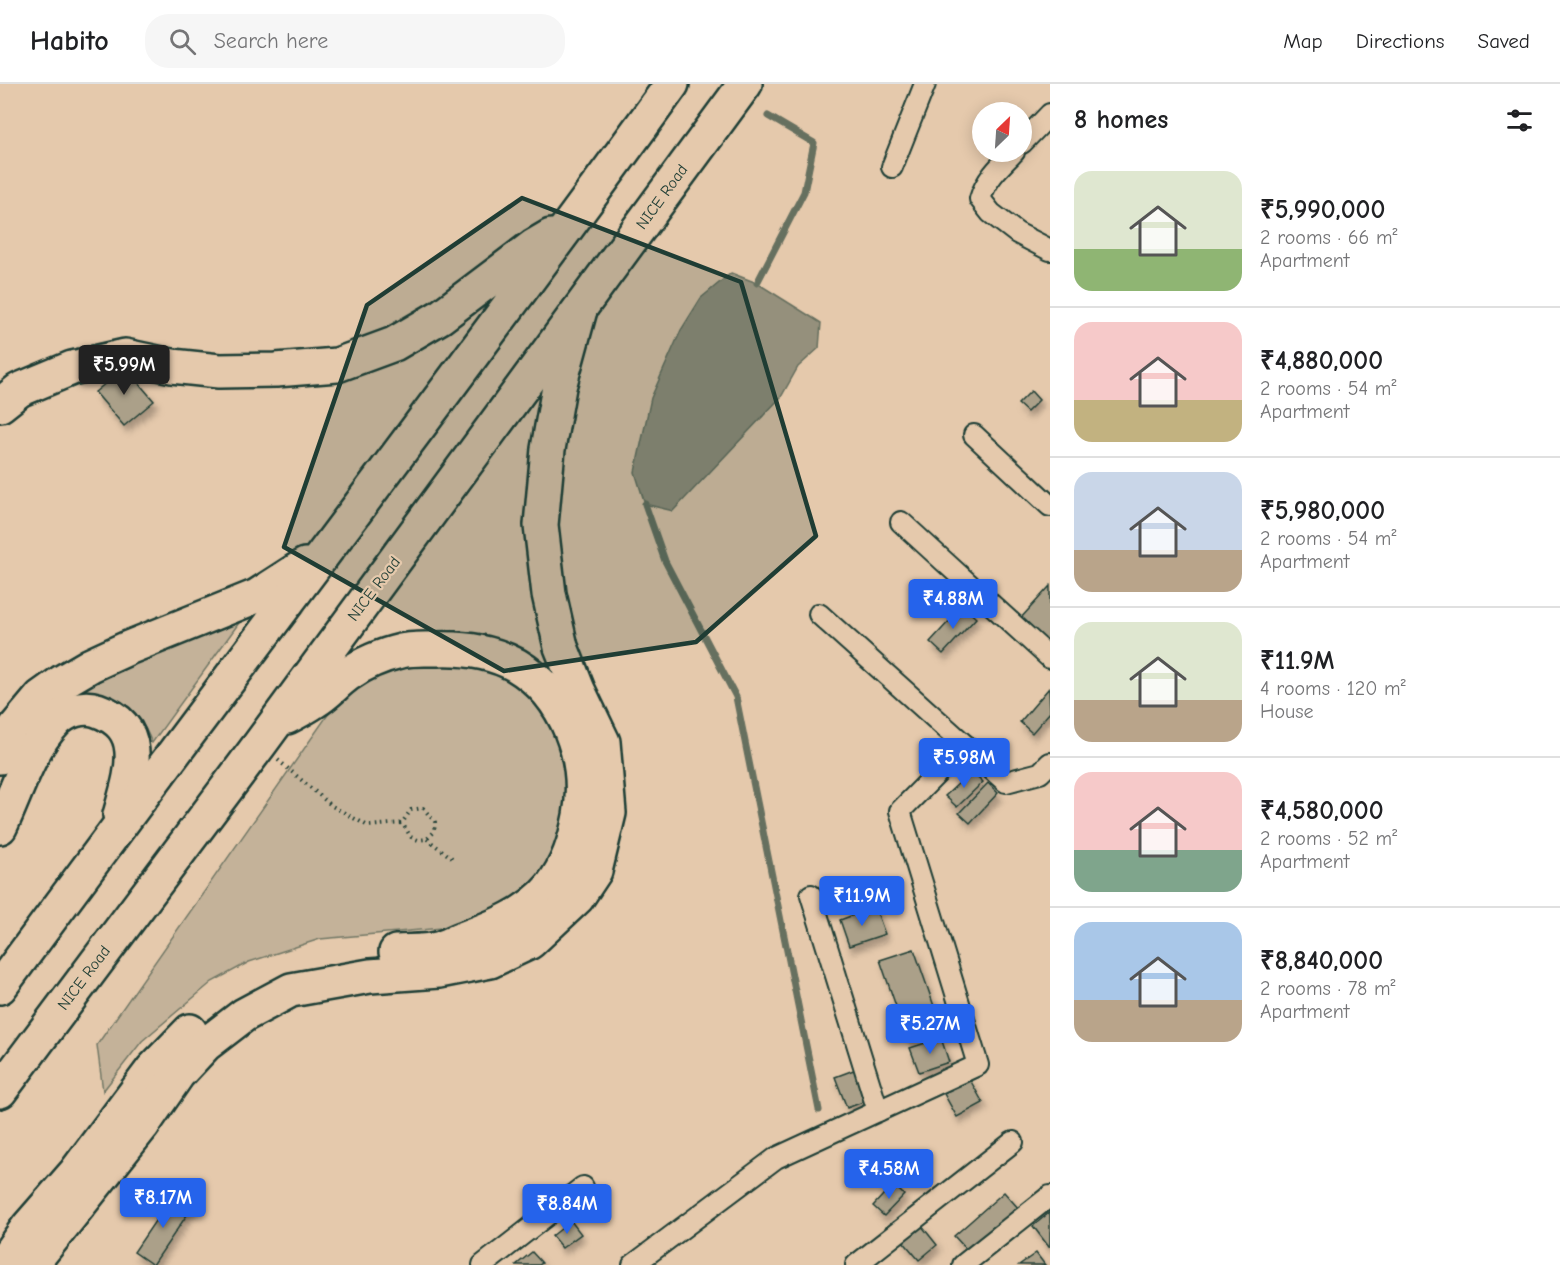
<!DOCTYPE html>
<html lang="en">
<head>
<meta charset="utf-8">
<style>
  :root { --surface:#fff; --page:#f6f6f6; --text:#202124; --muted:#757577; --line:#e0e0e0; --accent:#2563eb }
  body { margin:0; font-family:"Comic Neue",sans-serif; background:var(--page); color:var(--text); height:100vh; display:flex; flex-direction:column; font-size:22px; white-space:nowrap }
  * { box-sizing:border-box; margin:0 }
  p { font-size:20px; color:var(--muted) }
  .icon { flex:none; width:33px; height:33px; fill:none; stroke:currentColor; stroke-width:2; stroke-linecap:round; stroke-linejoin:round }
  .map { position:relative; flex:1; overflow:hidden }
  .side { display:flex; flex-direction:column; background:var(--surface); width:510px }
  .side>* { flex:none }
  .needle { width:39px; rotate:25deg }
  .tools { position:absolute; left:972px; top:18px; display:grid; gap:12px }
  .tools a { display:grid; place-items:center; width:60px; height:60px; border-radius:50%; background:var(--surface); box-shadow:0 3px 15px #0003; font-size:30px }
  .price { position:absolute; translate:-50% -51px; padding:0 14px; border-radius:6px; background:var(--accent); color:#fff; font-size:20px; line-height:39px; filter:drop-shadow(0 2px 3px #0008) }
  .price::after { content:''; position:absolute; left:50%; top:36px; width:18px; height:14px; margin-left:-9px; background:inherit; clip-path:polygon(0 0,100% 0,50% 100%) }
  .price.active { background:#222; color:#fff }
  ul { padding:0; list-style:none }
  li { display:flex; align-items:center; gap:18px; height:150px; padding:0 24px }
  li+li { border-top:2px solid var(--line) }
  li span { display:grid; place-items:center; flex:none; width:168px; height:120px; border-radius:18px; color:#555 }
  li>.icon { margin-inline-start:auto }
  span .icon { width:72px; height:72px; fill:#fffc; stroke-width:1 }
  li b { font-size:26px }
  h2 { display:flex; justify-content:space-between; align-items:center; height:72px; padding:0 24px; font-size:26px }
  header { display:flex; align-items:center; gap:36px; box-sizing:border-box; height:84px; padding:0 30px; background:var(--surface); border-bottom:2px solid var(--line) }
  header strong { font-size:28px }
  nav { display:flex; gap:33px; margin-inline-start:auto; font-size:21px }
  .search { width:420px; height:54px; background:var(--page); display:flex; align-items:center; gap:15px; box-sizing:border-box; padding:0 21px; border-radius:24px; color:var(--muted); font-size:22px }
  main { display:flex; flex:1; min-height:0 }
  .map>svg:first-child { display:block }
  .green { fill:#c4b299; stroke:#727866; stroke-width:1.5 }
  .water { fill:#95907b; stroke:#666f5f; stroke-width:1.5 }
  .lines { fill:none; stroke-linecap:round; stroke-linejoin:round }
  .stream { stroke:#666f5f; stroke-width:7 }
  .building { fill:#aba089; stroke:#1f3d34; stroke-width:1.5; filter:url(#shadow) }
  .street-casing { stroke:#1f3d34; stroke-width:24 }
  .highway-casing { stroke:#1f3d34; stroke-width:38 }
  .path { stroke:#1f3d34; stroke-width:4; stroke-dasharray:1.5 4.5; stroke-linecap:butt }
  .street { stroke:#e5c9ac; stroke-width:20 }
  .highway { stroke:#e5c9ac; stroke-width:33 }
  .marked { fill:#1f3d34; fill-opacity:0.2; stroke:#1f3d34; stroke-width:4.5; stroke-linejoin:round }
  .labels { text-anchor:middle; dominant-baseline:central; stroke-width:4.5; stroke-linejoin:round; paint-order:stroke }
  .street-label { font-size:16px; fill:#1f3d34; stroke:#e5c9ac }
</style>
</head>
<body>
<header>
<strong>Habito</strong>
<div class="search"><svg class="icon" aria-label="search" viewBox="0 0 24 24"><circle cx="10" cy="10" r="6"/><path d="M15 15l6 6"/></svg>Search here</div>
<nav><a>Map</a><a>Directions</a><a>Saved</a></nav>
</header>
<main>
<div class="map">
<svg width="1050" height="1181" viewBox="0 0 1050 1181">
  <defs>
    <filter id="shadow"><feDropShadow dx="3.5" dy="6" stdDeviation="3" flood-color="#0004"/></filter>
  </defs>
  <rect width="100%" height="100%" fill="#e5c9ac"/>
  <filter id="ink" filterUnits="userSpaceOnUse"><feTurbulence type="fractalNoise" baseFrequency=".0167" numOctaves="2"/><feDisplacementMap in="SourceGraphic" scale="12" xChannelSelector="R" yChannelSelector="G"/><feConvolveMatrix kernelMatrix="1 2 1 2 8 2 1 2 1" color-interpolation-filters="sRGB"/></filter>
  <g filter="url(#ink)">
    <g class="green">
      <path d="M241,536l-89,123c-16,-41 -41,-52 -84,-44l-2,-9z"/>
      <polygon points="451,572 513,595 554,636 572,698 567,744 539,795 520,814 453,843 320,855 249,878 212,898 142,957 103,1007 97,961 341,612 381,584"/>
    </g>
    <polygon class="water" points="731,189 757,199 821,239 819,264 798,283 781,313 673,427 645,420 635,388 651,314 681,246 701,214"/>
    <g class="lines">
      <g class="stream">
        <polyline points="757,199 804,108 814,59 768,32"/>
        <polyline points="645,420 665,477 736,613 819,1026"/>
      </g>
    </g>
    <g class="building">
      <polygon points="125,283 154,317 124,342 95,308"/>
      <polygon points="1031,307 1039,316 1027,328 1018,320"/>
      <polygon points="1050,502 1050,552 1045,557 1020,535"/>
      <polygon points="963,522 976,534 943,570 930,558"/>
      <polygon points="1049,604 1050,628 1032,649 1020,638"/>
      <polygon points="972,687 983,698 957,723 945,712"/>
      <polygon points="988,699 998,709 970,739 959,729"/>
      <polygon points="875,823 885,850 849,862 840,836"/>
      <polygon points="914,865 942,945 908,957 880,876"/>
      <polygon points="941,954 949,978 919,988 910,964"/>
      <polygon points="859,984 871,1015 847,1024 835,993"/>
      <polygon points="969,994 983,1019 957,1033 943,1008"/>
      <polygon points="893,1100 904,1111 884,1132 873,1122"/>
      <polygon points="1004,1108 1019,1125 969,1168 954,1152"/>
      <polygon points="174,1109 193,1122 153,1181 134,1168"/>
      <polygon points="1050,1128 1050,1162 1049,1163 1033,1142"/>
      <polygon points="571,1137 581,1150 562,1164 552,1152"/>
      <polygon points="921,1141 937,1161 919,1176 902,1156"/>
      <polygon points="532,1168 542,1179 539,1181 516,1181"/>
      <polygon points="1036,1169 1045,1181 1019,1181"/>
    </g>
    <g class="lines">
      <g class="street-casing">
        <g id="street">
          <polyline points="1022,59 1050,30"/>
          <path d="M1014,68c-14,14 -28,27 -34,47l11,14 26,20 33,17"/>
          <polyline points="892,83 925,0"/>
          <polyline points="974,351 1050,422"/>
          <polyline points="901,438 1050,574"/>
          <polyline points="819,530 1006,698 1040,689 1050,679"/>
          <polyline points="811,811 878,1027"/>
          <polyline points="483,1181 583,1103"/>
          <polyline points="633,1181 776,1074 978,981 900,727 965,661"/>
          <polyline points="856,1181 1013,1058"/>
          <polyline points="963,1181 1050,1112"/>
        </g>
      </g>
      <g class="highway-casing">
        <g id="highway">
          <polyline points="0,321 19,306 72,284 125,272 172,282 219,287 276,286 337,281 394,260 440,233 534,162 551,152"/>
          <path d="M287,633c10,-5 19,-10 28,-16 12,-7 21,-18 32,-26 15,-11 36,-20 54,-24 11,-3 24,-2 36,-2 27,-1 55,3 79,16 51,30 74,95 64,151 -5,26 -12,49 -29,71 -22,27 -57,40 -89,52 -8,3 -17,8 -25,10 -13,3 -28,2 -41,3"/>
          <polyline points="0,673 15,644 41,613 62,598 91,581 128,564 257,512 305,481"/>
          <path d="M0,743c16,-33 29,-79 55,-105 10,-11 28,-17 42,-12 52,18 34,65 23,105"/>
          <path d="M0,903c222,-302 452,-599 672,-903"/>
          <polyline points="0,1007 260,660 745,0"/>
          <polyline points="1,1181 28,1143 76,1088 153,985 190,947"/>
          <polyline points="31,1181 142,1042 178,990 205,961 244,931 291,906 370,892 439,887 490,877 530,858 577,814 595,787 609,729 603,658 578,606 561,563 549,510 541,441 548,365 559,303 580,226"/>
        </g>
      </g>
      <g class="path">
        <polyline points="278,676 332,722 368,742 402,739 411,726 423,724 435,738 434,748 427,755 418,756 411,753 402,739"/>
        <polyline points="427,755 452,774"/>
      </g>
      <use href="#street" class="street"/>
      <use href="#highway" class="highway"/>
    </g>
  </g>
  <path class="marked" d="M522,114l219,84 75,254 -120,106 -192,29 -220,-124 83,-242z"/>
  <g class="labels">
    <g class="street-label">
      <text transform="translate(662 113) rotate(-54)">NICE Road</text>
      <text transform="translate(374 505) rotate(-53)">NICE Road</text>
      <text transform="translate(84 894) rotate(-53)">NICE Road</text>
    </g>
  </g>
</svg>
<div class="tools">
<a><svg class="needle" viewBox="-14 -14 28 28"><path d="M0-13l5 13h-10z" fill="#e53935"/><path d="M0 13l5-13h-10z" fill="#757577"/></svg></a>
</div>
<b class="price active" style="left:124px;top:312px">₹5.99M</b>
<b class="price" style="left:953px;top:546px">₹4.88M</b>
<b class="price" style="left:964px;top:705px">₹5.98M</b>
<b class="price" style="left:862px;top:843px">₹11.9M</b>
<b class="price" style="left:930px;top:971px">₹5.27M</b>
<b class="price" style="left:889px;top:1116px">₹4.58M</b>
<b class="price" style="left:163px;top:1145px">₹8.17M</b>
<b class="price" style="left:567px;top:1151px">₹8.84M</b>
</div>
<section class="side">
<h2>8 homes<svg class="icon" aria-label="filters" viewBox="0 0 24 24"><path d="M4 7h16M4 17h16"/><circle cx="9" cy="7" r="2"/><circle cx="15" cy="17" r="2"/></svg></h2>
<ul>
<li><span style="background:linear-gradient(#dfe7d0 65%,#8fb573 0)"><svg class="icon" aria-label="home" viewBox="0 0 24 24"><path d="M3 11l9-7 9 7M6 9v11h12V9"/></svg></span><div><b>₹5,990,000</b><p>2 rooms · 66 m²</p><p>Apartment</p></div></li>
<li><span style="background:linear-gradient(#f6c9c9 65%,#c2b280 0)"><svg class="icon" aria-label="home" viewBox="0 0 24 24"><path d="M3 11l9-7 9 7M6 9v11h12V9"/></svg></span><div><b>₹4,880,000</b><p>2 rooms · 54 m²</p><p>Apartment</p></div></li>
<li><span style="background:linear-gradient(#c9d6e8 65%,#b9a48a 0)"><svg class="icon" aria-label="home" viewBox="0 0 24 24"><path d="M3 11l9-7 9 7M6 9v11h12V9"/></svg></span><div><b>₹5,980,000</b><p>2 rooms · 54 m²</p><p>Apartment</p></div></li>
<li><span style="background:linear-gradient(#dfe7d0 65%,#b9a48a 0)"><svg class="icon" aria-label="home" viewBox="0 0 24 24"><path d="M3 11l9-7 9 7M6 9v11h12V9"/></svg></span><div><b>₹11.9M</b><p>4 rooms · 120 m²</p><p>House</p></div></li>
<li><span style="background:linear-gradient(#f6c9c9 65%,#7fa58c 0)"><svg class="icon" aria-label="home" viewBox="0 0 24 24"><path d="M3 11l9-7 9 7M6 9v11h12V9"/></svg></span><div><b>₹4,580,000</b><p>2 rooms · 52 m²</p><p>Apartment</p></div></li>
<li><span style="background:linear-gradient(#a9c7e8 65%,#b9a48a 0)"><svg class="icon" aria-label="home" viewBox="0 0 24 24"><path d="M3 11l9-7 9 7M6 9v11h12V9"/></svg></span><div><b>₹8,840,000</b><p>2 rooms · 78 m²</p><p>Apartment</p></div></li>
</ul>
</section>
</main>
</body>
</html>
